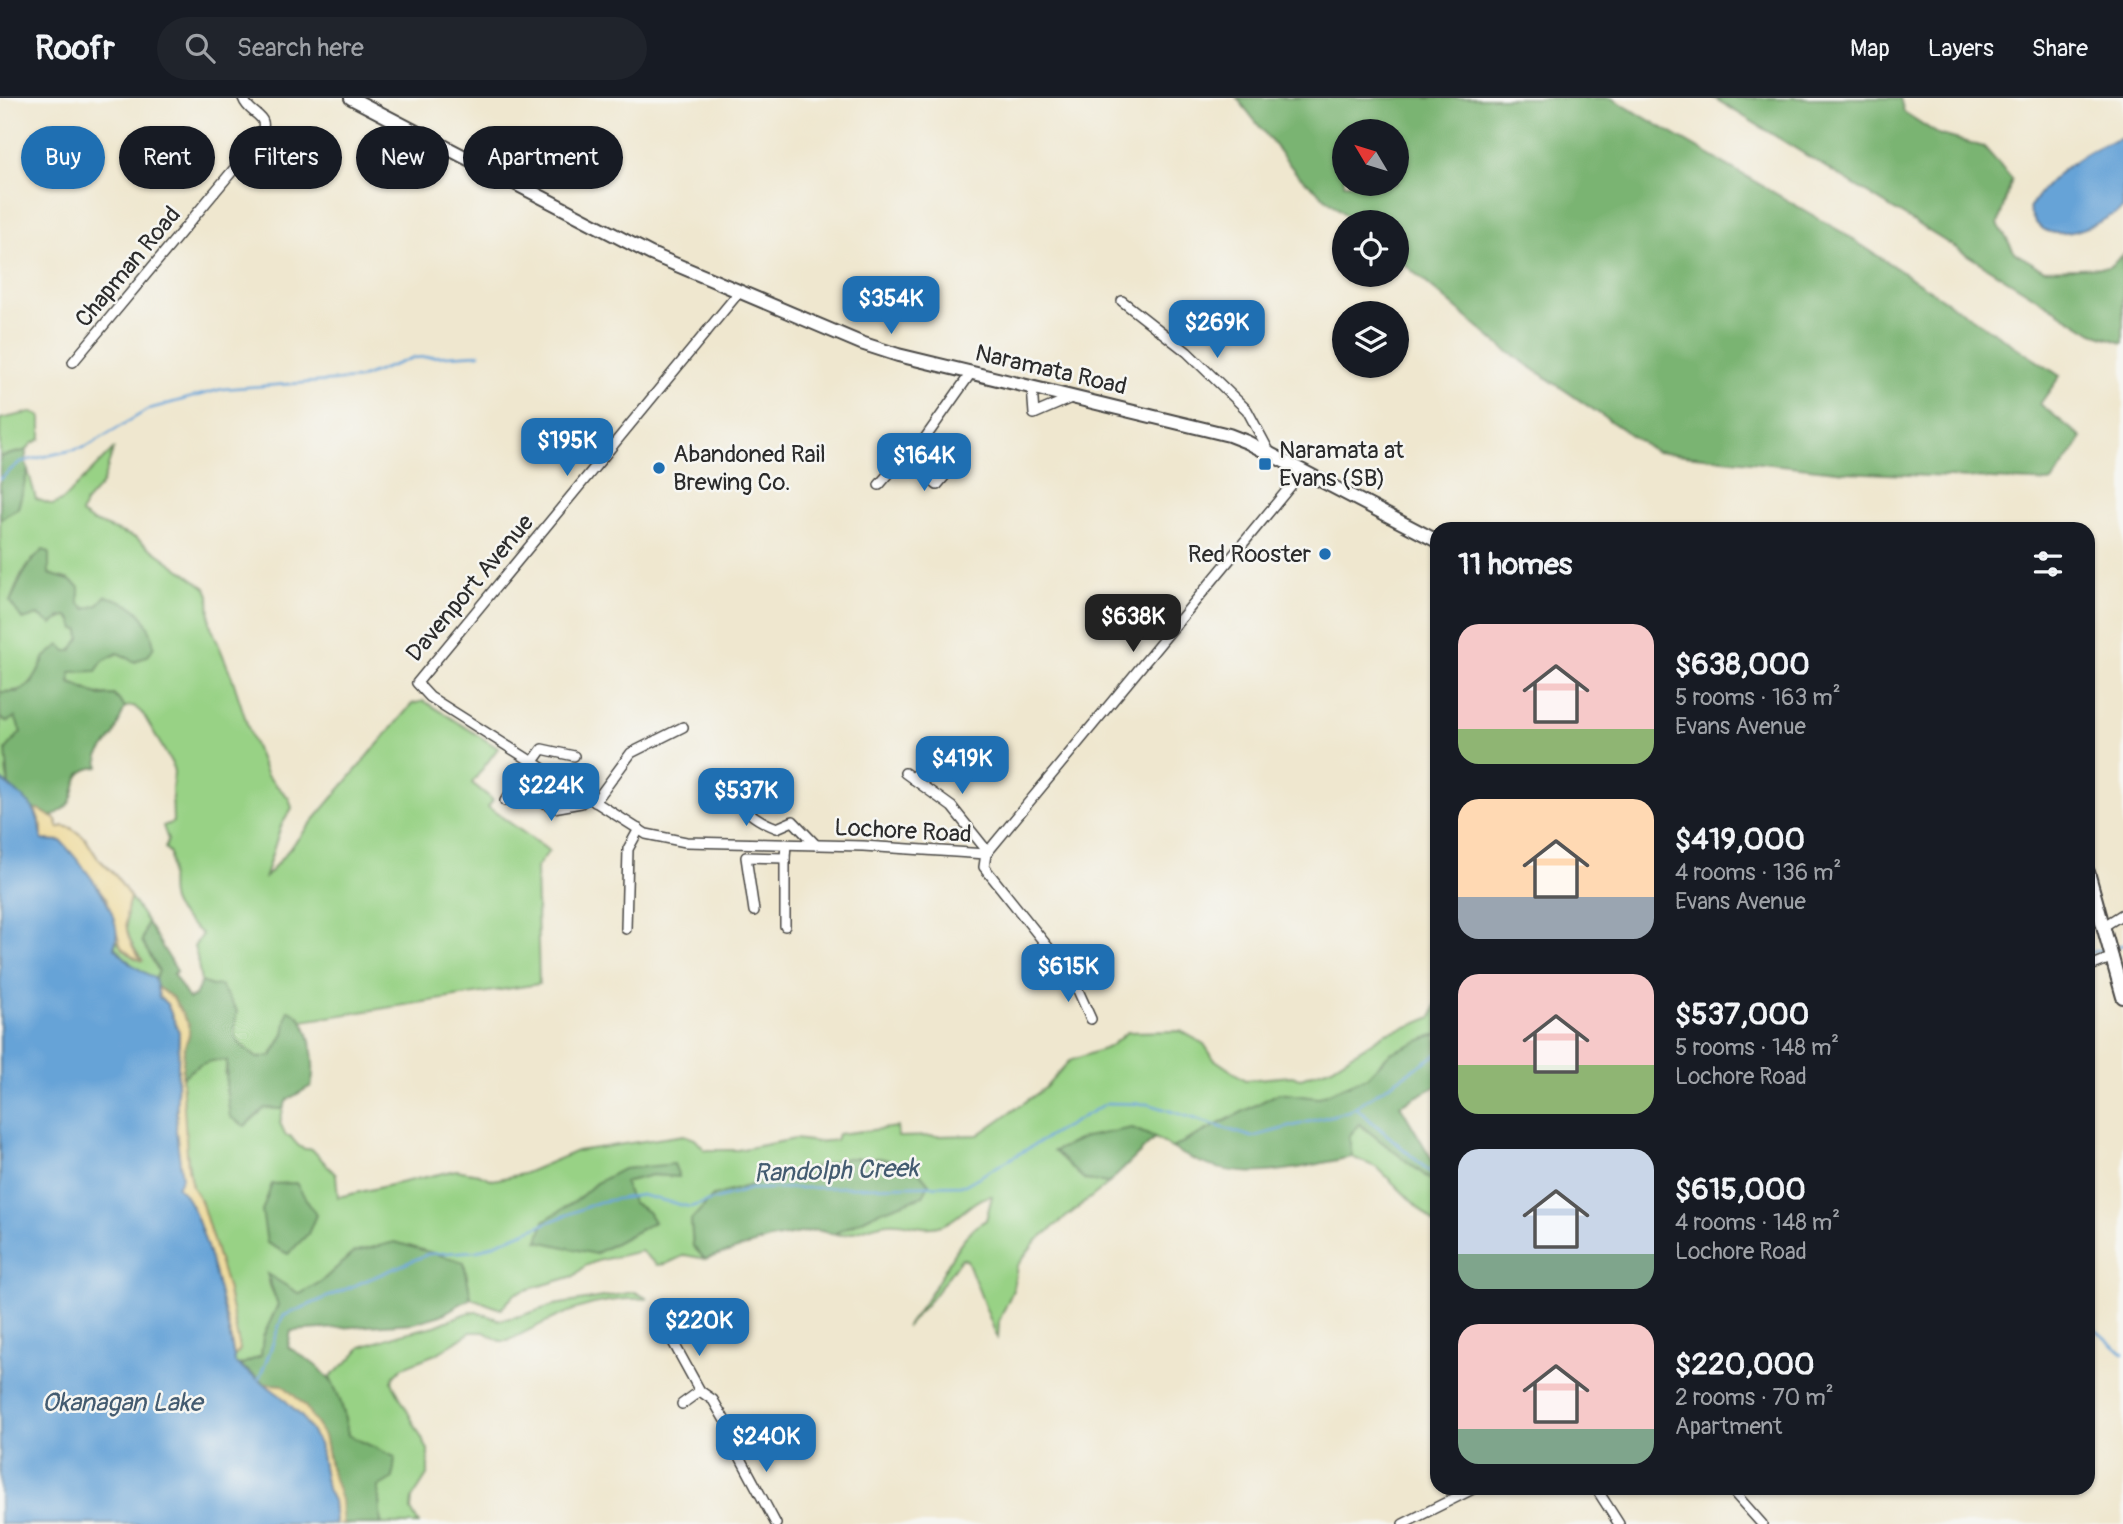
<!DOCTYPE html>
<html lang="en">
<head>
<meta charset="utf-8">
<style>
  :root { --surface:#171b24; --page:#20242c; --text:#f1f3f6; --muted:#9ea1a6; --line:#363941; --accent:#1f6fb2 }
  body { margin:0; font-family:Pangolin,sans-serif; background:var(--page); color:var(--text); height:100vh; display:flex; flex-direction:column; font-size:26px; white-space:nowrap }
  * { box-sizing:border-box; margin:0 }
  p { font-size:23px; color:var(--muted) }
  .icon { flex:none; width:38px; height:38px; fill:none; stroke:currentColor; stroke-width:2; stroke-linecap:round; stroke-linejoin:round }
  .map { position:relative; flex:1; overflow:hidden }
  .sheet { position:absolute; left:1430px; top:424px; width:665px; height:973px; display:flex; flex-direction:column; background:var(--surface); border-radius:21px; box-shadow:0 2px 5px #0004 }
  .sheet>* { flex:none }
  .banner { position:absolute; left:21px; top:28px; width:665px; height:63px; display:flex; gap:14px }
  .needle { width:46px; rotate:308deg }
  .buttons { position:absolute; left:1332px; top:21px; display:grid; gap:14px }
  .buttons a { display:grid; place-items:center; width:77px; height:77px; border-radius:50%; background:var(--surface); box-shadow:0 2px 5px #0004; font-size:35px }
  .price { position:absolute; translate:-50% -60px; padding:0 16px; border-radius:14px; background:var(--accent); color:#fff; font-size:23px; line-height:46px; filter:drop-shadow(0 2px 4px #0008) }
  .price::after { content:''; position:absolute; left:50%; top:42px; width:21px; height:16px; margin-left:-10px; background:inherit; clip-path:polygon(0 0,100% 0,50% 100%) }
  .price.active { background:#222; color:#fff }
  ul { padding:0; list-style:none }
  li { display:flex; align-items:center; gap:21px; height:175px; padding:0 28px }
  li span { display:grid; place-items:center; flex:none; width:196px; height:140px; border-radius:21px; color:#555 }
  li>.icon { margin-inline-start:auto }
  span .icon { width:84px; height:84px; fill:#fffc; stroke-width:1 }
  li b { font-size:30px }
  h2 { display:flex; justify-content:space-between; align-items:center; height:84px; padding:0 28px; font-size:30px }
  .tag { padding:0 24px; border-radius:32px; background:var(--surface); box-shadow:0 2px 5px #0004; font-size:24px; line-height:63px }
  .tag.active { background:var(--accent); color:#fff }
  header { display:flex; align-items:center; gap:42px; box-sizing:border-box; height:98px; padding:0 35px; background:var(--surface); border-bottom:2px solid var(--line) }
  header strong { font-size:33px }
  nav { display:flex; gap:38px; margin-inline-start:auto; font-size:24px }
  .search { width:490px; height:63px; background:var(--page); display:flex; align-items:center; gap:18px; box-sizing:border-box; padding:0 24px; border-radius:38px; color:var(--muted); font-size:26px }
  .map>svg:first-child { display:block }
  .green { fill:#98d285; stroke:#627e58; stroke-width:2; fill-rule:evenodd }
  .forest { fill:#7ab472; stroke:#52704e; stroke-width:2; fill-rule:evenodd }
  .sand { fill:#eeda9e; stroke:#8c8264; stroke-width:2 }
  .water { fill:#66a3d7; stroke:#486781; stroke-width:2 }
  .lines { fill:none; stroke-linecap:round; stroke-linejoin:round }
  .stream { stroke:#66a3d7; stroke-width:2.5 }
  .street-casing { stroke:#484744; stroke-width:12 }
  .secondary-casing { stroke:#484744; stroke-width:16 }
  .street { stroke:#fff; stroke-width:9 }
  .secondary { stroke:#fff; stroke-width:12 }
  .poi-dot { fill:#1f6fb2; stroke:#f6f6f2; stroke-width:2.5 }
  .labels { text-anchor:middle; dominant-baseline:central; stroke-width:5; stroke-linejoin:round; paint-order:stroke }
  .street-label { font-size:24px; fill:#2b2b2b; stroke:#f6f6f2 }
  .poi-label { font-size:24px; fill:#2b2b2b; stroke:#f6f6f2; text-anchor:start }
  .water-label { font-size:26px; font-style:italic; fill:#435b70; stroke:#f6f6f2 }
</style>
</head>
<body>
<header>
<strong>Roofr</strong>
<div class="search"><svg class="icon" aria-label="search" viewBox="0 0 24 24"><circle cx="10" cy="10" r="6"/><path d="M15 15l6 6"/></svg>Search here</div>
<nav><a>Map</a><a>Layers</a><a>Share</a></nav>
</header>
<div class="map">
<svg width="2123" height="1426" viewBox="0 0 2123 1426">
  <rect width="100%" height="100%" fill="#f6f6f2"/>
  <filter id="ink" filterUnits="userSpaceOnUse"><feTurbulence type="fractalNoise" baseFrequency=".0143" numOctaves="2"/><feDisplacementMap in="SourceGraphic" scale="14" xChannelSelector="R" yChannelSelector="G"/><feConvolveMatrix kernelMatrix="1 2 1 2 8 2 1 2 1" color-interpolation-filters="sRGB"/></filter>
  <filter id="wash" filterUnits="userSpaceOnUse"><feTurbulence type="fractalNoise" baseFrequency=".00686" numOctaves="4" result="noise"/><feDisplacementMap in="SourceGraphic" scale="28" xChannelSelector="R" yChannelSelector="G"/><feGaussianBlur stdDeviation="1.57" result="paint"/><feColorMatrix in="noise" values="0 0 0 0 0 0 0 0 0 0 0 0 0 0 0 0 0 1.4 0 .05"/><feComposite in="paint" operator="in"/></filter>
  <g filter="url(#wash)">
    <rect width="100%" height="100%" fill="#efe7cf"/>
    <g class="green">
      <polygon points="32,314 41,318 41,341 31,346 27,352 0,359 0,321"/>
      <path d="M114,350l-12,36 -17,19 -4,11 11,7 44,17 70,50 3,7 1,29 22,53 20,62 15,37 22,22 3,10 -11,18 -17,53 148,-175 12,-3 74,47 -26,35 21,17 -5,7 61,44 -13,17 3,116 -236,37 -4,-5 -15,18 -13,22 -14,2 -22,-18 -23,-54 -11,-4 -4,-25 -3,-10 8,-13c-42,-34 -29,-33 -32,-81l-5,-5 3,-8 -5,-14 10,-4 -1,-33 2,-17 -2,-8 -29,-50 -9,-8 -9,1 -11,-12c-20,2 -26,-7 -44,-12l1,-11 47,-19 17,8 -37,-56 -12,4 -7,-6v-16l-10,-7 -20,-6v-22l-16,7 -13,18 -10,25 42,21 16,-7 11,14 1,8 -9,14 -25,5c-14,25 -15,35 -46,35v-173l18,-11 10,-38 8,29 17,6 10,-5z"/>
      <polygon points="15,618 21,634 6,672 9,689 0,681 0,620 7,624"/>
      <path d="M130,799l17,25 -5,19 17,31 -4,7 -24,-15 -17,-18 3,-5c5,8 15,17 25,19 -15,-20 -20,-38 -12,-63z"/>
      <path d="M1437,903v34l-47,18 -23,24 -50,21 -38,-5 -107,55 -17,-10 -23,-10 -78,23 31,29 24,3 -74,59 -18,24 -4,24 -14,31 -1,19 -31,-80 -5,-2 -31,41 -25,28c11,-15 23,-30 32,-46 14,-23 23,-48 48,-61l6,-24c-21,2 -31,23 -50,29 -21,7 -34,-4 -54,-2 -15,1 -31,10 -47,12l-7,-1 40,-20 -161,-18 -22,24 2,26 12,13 -20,-4 -19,9 -9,1 -16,-14 -44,10 -12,5 -11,10 -58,17 -15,16 -30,-11 -7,-36 -110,-10 -32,29 -22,13 -32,-13 10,23 -15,33 -2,19 -21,9 -5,-2 -1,-6 6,-7 -13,-63 -26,-86 -9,-14 -6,-40 -4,-69c13,-13 27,-20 45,-17l-2,14 40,33 18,1 -3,14 6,13h4c7,8 10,15 22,13l24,26 2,22 118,-27 23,4 14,6 30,-6 54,-23 107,-16 11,4 10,11h32l58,-11 22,3 19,-2 2,-6 59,-7 1,10 80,-2 67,-47 24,-27 40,-14 18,-15 54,-1 23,13 10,15 31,21 46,-4 10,2 31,-11 54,-34 27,-8 19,-8zM674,1066l5,13 -27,-2 -28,7 8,20 16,10 6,10 -59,32 -17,-55 18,-16z"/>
      <polygon points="1359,1026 1437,1087 1437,1128 1378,1070 1352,1059 1349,1038"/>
      <path d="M635,1194l13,7c-58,-2 -90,16 -140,42h-8l-16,-9h-13l-33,21 -35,14 -9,9 -2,6 36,68v24l-16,25 -1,11 8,14h-38l-3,-37 -30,-52 -4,-23 -14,-35 22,-19 9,-11 40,-13 34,-8 29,-12 10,-3 26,9 20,-4 34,-11z"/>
    </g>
    <g class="forest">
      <path d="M1237,0h374l229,133 220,145 -20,28 42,34 -30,44 -206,-10 -190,-20 -152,-103 -107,-91 -1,-36h-42l-57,-48zM1344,33h52v53h-52z"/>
      <polygon points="1714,0 1900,0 1904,14 1938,36 1984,49 2012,81 1998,126 2015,155 2043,171 2109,169 2123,157 2123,245 2093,235"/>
      <polygon points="27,352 25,362 28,372 18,410 0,421 0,359"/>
      <path d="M43,452l6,2v22l20,6 10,7v16l7,6 12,-4 7,-9c29,6 44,20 49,50l-5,9 -14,7 -17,-9 -15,8 -7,10 -25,1 -1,11 30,13 14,-1 11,12 -11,28 -16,21 1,11c-27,2 -21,18 -29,35 -4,6 -12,11 -18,15l-14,-8 -3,1 -26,-23 -3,-38 15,-17 -6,-15 -8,5 -7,-4v-26h18l14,-9 13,-26 15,-12 6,6h5l9,-13 -1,-8 -4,-1 -3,-9 -4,-4 -7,1 -9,7 -14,-9 -15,5 -13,-18c9,-20 16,-37 33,-52z"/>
      <path d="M147,824l30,49 -4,3 16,25 6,-3 6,-14 11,4 8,-1 17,26c-5,31 -4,27 20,47l15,-2 12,-22 4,-24c23,5 29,57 23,76l-24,14 -4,9 -18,-1 -20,18 -15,-9 -4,-29 1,-27c-19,-3 -32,5 -45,17l2,-30 5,-13 -16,-37 -16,-11 -2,-8 4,-8 -17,-30z"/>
      <path d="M1433,937h4v51l-37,19 37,63v17l-78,-61 -10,12 3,21c-67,13 -117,31 -180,-9l107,-55 38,5 50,-21 23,-24z"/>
      <polygon points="1132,1030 1155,1040 1109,1085 1085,1082 1054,1053 1085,1039"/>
      <polygon points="847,1060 880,1060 916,1070 929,1086 923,1098 874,1116 834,1136 816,1132 770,1141 705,1161 693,1148 691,1122 713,1098"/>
      <polygon points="674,1066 679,1079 652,1077 624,1084 632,1104 648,1114 654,1124 595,1156 538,1143 544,1123 578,1101 596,1085 623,1071"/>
      <polygon points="296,1085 316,1117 308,1136 288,1156 267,1145 262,1113 272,1086"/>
      <path d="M395,1144l69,20 7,36 -30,17 -27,8 -123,8 -3,16c44,27 51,36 60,88l47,22 -2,21 -15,9 3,37h-38l-19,-88 -41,-51 -17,-1 -26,-19 21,-9 2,-19 15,-32 -11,-31 33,20 22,-13 32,-29z"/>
    </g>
    <g class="sand">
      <path d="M38,711l18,11 3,8 4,-2 8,2 14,10 12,19 19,19 14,21c-8,25 -4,45 13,64l-10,-4 -12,-10 -15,-49 -45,-57 -19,-1v-14l-7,-16z"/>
      <path d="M157,889l16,11 16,27v10l-5,13 -2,30 6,90 4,19 9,14 26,86 13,63 -6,7c-8,-60 -34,-115 -57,-170l4,-9 -5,-47 3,-99 -12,-28 -8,-7z"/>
      <polygon points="266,1286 283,1287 305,1308 324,1338 330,1369 341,1402 343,1426 335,1426 333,1403 327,1391 319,1346 303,1320"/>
    </g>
    <g class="water">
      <path d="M2123,40v71c-28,17 -80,45 -94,0 17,-31 60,-63 94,-71z"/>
      <path d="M0,681c26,21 39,25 42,61l19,1c19,21 67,76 53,106l17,17 24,15 4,18 8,7 12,28 -3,99 6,47 -5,9c25,13 52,144 58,176l46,33 22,22 16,26 8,45 6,12 2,23h-335z"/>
    </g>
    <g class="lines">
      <g class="stream">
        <polyline points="0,381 20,364 86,349 149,311 222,291 358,281 412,260 480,256"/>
        <polyline points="2113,849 2123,847"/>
        <polyline points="2088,855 2106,851"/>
        <polyline points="1355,1009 1437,1080"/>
        <polyline points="2088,1225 2123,1256"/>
        <path d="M259,1281c10,-21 15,-42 24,-63l145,-62 49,-3 122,-49 42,-7 49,12 60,-18 215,-4 142,-82 41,1 104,33 97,-26 88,-57"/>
      </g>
    </g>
  </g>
  <g filter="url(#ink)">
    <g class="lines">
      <g class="street-casing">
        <g id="street">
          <polyline points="740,193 417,585 430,599 646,736 686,744 863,748 986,756 984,769 1072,879 1091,921"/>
          <polyline points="1122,203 1187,254 1247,312 1270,355"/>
          <path d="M73,264l186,-223c14,-27 -9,-21 -16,-41"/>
          <polyline points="1032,289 1034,316 1071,300"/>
          <polyline points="911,353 918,370 937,387 948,374"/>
          <polyline points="879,387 905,357 923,343 971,275"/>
          <polyline points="905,675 952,709 988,754"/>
          <polyline points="913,681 938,645"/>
          <polyline points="516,687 553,710 581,705 587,698"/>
          <path d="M735,701c13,14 23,22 42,29l16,-7 23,24"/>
          <polyline points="505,703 542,651 574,658"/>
          <polyline points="595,704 631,655 683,629"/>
          <polyline points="986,756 1303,373"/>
          <polyline points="785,760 785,828"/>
          <polyline points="754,813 746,759 785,760 786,746"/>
          <polyline points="2104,828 2123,816"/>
          <polyline points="626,831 628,751 639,731"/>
          <polyline points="2088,869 2113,859"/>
          <polyline points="672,1242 700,1293"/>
          <polyline points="682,1306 700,1293 713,1302 734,1338"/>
          <polyline points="730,1340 776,1426"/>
          <polyline points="1596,1390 1619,1426"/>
          <polyline points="1730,1390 1762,1426"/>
          <polyline points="1403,1426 1475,1390"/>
        </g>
      </g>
      <g class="secondary-casing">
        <g id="secondary">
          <polyline points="351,0 651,156 861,245 898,257 1229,337 1247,344 1437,443"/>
          <polyline points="2088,774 2123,899"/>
        </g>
      </g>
      <use href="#street" class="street"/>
      <use href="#secondary" class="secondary"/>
    </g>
  </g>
  <g class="poi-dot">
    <rect x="1258" y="359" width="14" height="14" rx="3.5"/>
    <circle cx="659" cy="370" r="7"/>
    <circle cx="1325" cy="456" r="7"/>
  </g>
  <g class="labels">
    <g class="street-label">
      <text transform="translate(128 169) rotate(-50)">Chapman Road</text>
      <text transform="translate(1051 272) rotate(13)">Naramata Road</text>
      <text transform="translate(470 490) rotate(-50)">Davenport Avenue</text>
      <text transform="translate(903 733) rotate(3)">Lochore Road</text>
    </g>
    <g class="poi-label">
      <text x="1279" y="352">Naramata at<tspan x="1279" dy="28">Evans (SB)</tspan></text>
      <text x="673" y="356">Abandoned Rail<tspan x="673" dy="28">Brewing Co.</tspan></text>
      <text x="1311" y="456" text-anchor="end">Red Rooster</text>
    </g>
    <g class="water-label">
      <text transform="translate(836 1073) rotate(-2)">Randolph Creek</text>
      <text x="122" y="1305">Okanagan Lake</text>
    </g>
  </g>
</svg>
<div class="buttons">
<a><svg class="needle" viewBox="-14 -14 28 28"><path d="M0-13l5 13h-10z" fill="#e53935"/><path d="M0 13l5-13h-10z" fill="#9ea1a6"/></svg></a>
<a><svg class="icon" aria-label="locate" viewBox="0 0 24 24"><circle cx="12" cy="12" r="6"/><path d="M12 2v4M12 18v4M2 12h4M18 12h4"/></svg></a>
<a><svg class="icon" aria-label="layers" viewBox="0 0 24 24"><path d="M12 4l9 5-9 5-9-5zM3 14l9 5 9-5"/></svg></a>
</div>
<b class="price" style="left:891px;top:238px">$354K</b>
<b class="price" style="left:1217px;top:262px">$269K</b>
<b class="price" style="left:567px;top:380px">$195K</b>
<b class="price" style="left:924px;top:395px">$164K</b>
<b class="price active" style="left:1133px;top:556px">$638K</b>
<b class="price" style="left:962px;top:698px">$419K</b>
<b class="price" style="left:551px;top:725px">$224K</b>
<b class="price" style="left:746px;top:730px">$537K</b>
<b class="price" style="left:1068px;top:906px">$615K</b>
<b class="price" style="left:699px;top:1260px">$220K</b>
<b class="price" style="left:766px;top:1376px">$240K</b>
<div class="banner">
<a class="tag active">Buy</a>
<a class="tag">Rent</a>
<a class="tag">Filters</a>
<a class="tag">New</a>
<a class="tag">Apartment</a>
</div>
<section class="sheet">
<h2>11 homes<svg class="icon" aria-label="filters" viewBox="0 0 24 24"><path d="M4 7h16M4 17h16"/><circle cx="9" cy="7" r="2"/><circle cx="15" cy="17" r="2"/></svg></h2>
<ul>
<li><span style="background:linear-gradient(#f6c9c9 75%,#8fb573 0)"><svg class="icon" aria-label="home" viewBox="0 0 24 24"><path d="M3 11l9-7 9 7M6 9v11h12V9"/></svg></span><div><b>$638,000</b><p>5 rooms · 163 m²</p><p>Evans Avenue</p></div></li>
<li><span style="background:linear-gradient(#ffd9b3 70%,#9aa5b1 0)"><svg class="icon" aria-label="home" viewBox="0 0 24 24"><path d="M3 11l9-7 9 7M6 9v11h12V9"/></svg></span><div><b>$419,000</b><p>4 rooms · 136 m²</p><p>Evans Avenue</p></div></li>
<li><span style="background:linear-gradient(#f6c9c9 65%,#8fb573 0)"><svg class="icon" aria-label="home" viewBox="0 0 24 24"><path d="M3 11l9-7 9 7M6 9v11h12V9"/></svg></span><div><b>$537,000</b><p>5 rooms · 148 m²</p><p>Lochore Road</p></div></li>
<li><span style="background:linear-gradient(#c9d6e8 75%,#7fa58c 0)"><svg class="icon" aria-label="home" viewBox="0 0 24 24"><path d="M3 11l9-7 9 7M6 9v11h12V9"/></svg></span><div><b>$615,000</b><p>4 rooms · 148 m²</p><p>Lochore Road</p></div></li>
<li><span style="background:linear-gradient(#f6c9c9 75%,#7fa58c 0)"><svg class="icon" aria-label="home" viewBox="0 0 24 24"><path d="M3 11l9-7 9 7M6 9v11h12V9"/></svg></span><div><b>$220,000</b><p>2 rooms · 70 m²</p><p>Apartment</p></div></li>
</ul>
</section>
</div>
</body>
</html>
